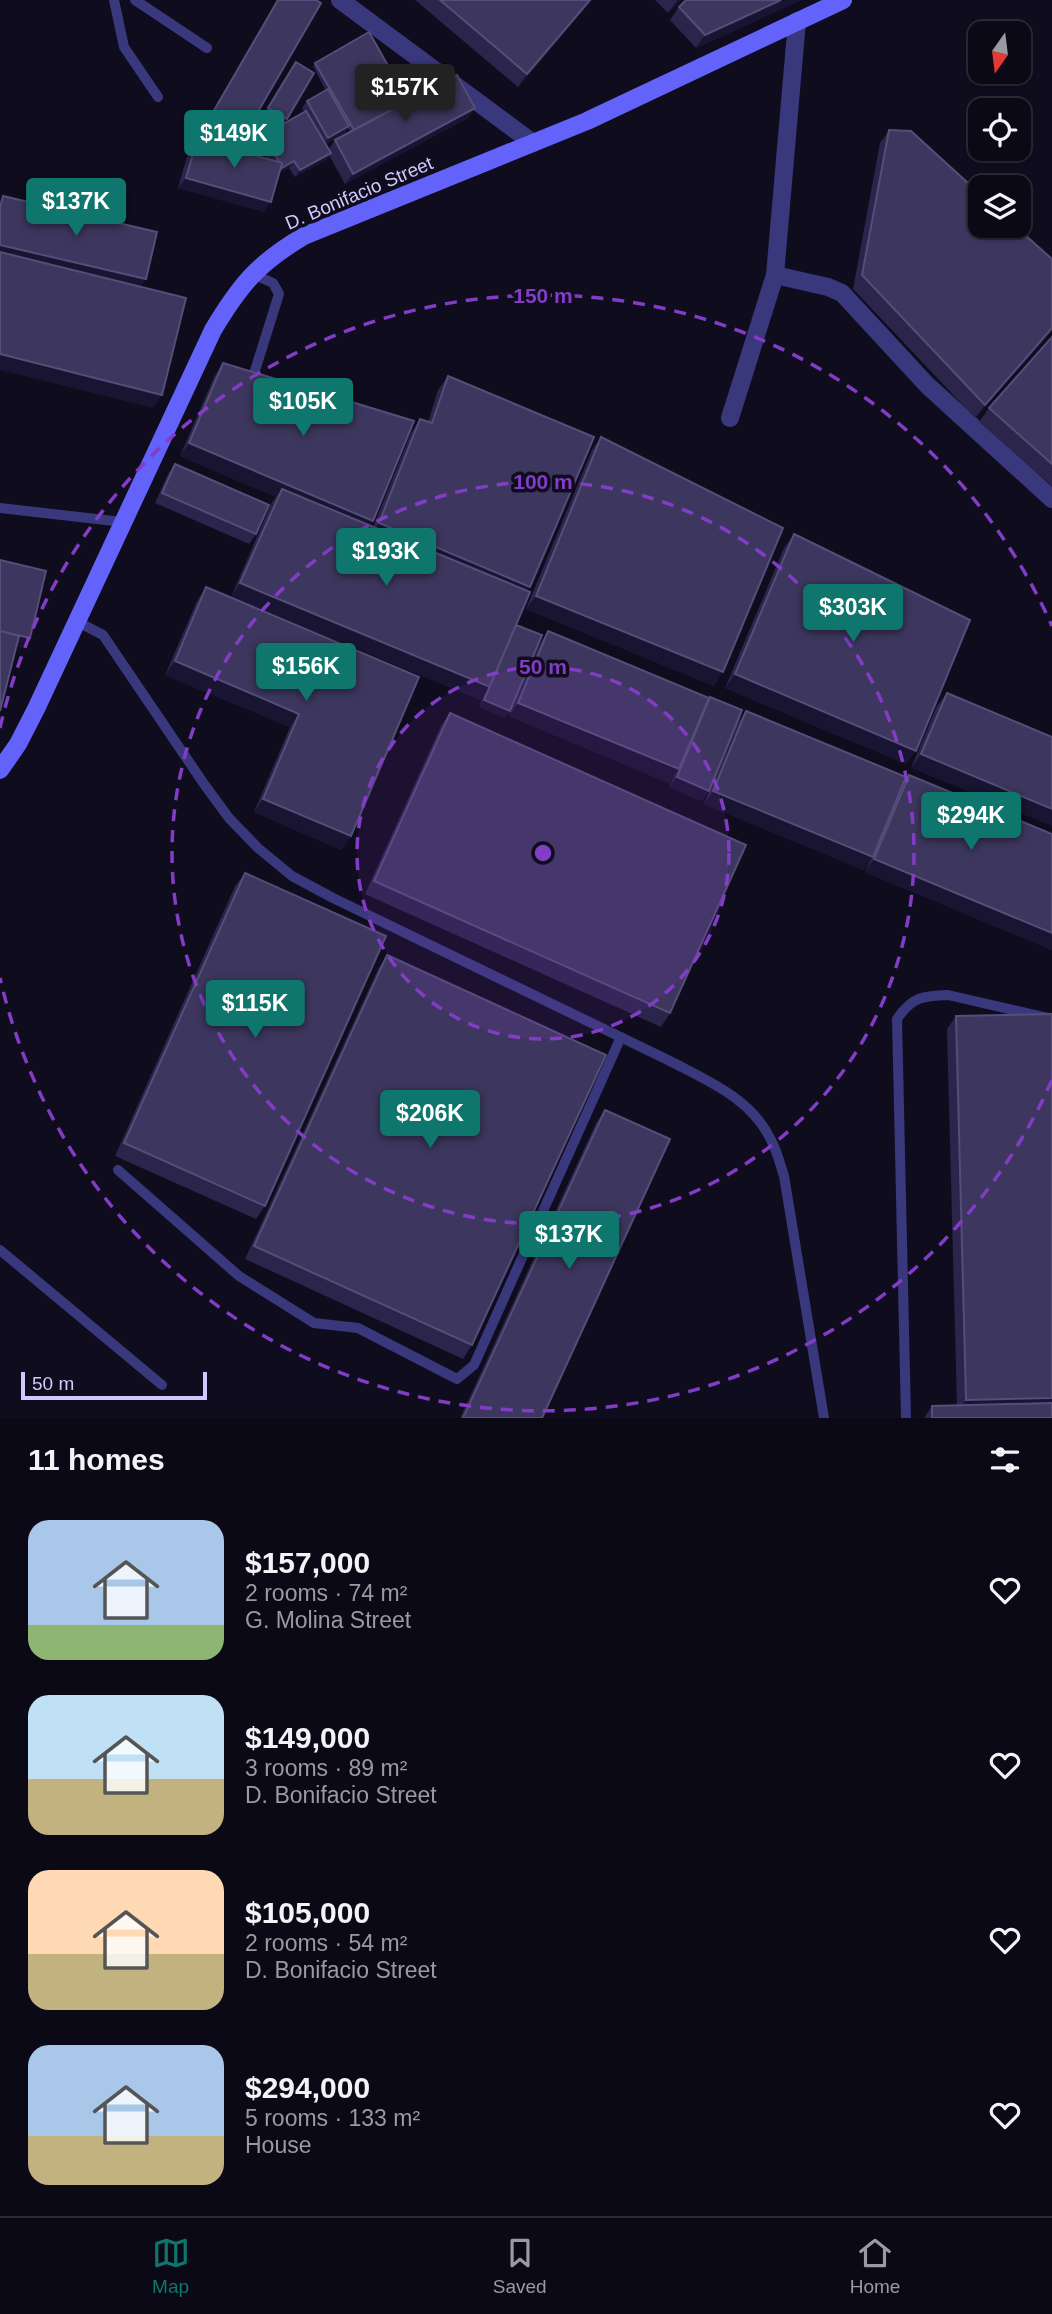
<!DOCTYPE html>
<html lang="en">
<head>
<meta charset="utf-8">
<style>
  :root { --surface:#0b0916; --page:#191723; --text:#f1f3f6; --muted:#9a9aa1; --line:#2b2a35; --accent:#0f766e }
  body { margin:0; font-family:Arial,sans-serif; background:var(--page); color:var(--text); height:100vh; display:flex; flex-direction:column; font-size:26px; white-space:nowrap }
  * { box-sizing:border-box; margin:0 }
  p { font-size:23px; color:var(--muted) }
  .icon { flex:none; width:38px; height:38px; fill:none; stroke:currentColor; stroke-width:2; stroke-linecap:round; stroke-linejoin:round }
  .map { position:relative; height:1418px; overflow:hidden }
  .panel { display:flex; flex-direction:column; background:var(--surface); flex:1 }
  .panel>* { flex:none }
  .needle { width:46px; rotate:194deg }
  .fabs { position:absolute; left:968px; top:21px; display:grid; gap:14px }
  .fabs a { display:grid; place-items:center; width:63px; height:63px; border-radius:14px; background:var(--surface); box-shadow:0 2px 5px #0004,0 0 0 2px var(--line); font-size:35px }
  .scale { position:absolute; left:21px; bottom:18px; width:186px; box-sizing:border-box; padding-left:7px; border:4px solid #cfcafe; border-top:0; font-size:19px; line-height:24px; white-space:nowrap; color:#cfcafe; -webkit-text-stroke:5px #0f0c1e; paint-order:stroke }
  .price { position:absolute; translate:-50% -60px; padding:0 16px; border-radius:7px; background:var(--accent); color:#fff; font-size:23px; line-height:46px; filter:drop-shadow(0 2px 4px #0008) }
  .price::after { content:''; position:absolute; left:50%; top:42px; width:21px; height:16px; margin-left:-10px; background:inherit; clip-path:polygon(0 0,100% 0,50% 100%) }
  .price.selected { background:#222; color:#fff }
  ul { padding:0; list-style:none }
  li { display:flex; align-items:center; gap:21px; height:175px; padding:0 28px }
  li span { display:grid; place-items:center; flex:none; width:196px; height:140px; border-radius:21px; color:#555 }
  li>.icon { margin-inline-start:auto }
  span .icon { width:84px; height:84px; fill:#fffc; stroke-width:1 }
  li b { font-size:30px }
  h2 { display:flex; justify-content:space-between; align-items:center; height:84px; padding:0 28px; font-size:30px }
  .tabs { display:flex; justify-content:space-around; align-items:center; height:98px; border-top:2px solid var(--line); background:var(--surface); font-size:19px; color:var(--muted) }
  .tabs a { display:grid; justify-items:center; gap:4px }
  .tabs .selected { color:var(--accent) }
  .map>svg:first-child { display:block }
  .lines { fill:none; stroke-linecap:round; stroke-linejoin:round }
  .service { stroke:#39387c; stroke-width:10 }
  .minor { stroke:#39387c; stroke-width:18 }
  .secondary { stroke:#6363fc; stroke-width:18 }
  .wall { fill:#2b254b; fill-rule:evenodd }
  .shaded-wall { fill:#191431 }
  .building { fill:#3d375f; stroke:#544e78; stroke-width:2 }
  .ring { fill:none; stroke:#833cc5; stroke-width:3.5; stroke-dasharray:12 9 }
  .labels { text-anchor:middle; dominant-baseline:central; stroke-width:7; stroke-linejoin:round; paint-order:stroke }
  .street-label { font-size:19px; fill:#cfcafe; stroke:#0f0c1e }
  .centre { fill:#833cc5; stroke:#0f0c1e; stroke-width:3.5 }
  .ring-label { font-size:21px; text-anchor:middle; font-weight:bold; fill:#833cc5; stroke:#0f0c1e; stroke-width:7; stroke-linejoin:round; paint-order:stroke }
</style>
</head>
<body>
<div class="map">
<svg width="1052" height="1418" viewBox="0 0 1052 1418">
  <rect width="100%" height="100%" fill="#0f0c1e"/>
  <g class="lines">
    <g class="service">
      <polyline points="114,0 124,47 158,97"/>
      <polyline points="135,0 207,48"/>
      <polyline points="252,380 279,294 273,283 253,274"/>
      <polyline points="0,508 123,522"/>
      <path d="M76,621l27,14 101,149 25,34 29,30 34,28 41,22 337,163c38,20 82,38 101,79 6,11 9,24 13,36l40,242"/>
      <polyline points="118,1170 239,1276 314,1323 358,1328 457,1379 474,1365 621,1037"/>
      <polyline points="0,1250 162,1385"/>
      <path d="M906,1418l-9,-399c15,-22 25,-23 51,-24l104,24"/>
    </g>
    <g class="minor">
      <polyline points="340,0 533,143"/>
      <polyline points="775,275 828,287 842,293 927,385 1052,499"/>
      <polyline points="730,418 775,275 797,21"/>
    </g>
    <path class="secondary" d="M0,770l18,-26 18,-35 177,-379c27,-45 45,-67 91,-94l283,-115 256,-121"/>
  </g>
  <g class="wall">
    <path d="M277,0h39l-80,150 32,9 -9,-17 5,-7 17,-10 -18,-10 33,-53 18,11 -30,50 20,-11 -2,-4 5,-7 19,-10 -13,-25 2,-3 93,38 60,17 -123,66 -16,-29 -3,5 -31,17 -6,-9 -10,5 -15,39 -86,-24 11,-39 8,-10 9,2 -8,-4zM348,128l2,4 -15,8 -6,9 -3,-5 19,-11z"/>
    <polygon points="415,0 592,0 518,87"/>
    <polygon points="655,0 681,0 668,13"/>
    <polygon points="801,0 696,48 670,20 679,7"/>
    <polygon points="889,130 1052,331 975,418 853,289 880,143"/>
    <polygon points="1052,337 1052,486 979,422 989,408"/>
    <polygon points="223,363 373,521 370,525 373,527 411,433 420,419 428,422 438,390 448,376 528,591 516,625 510,711 505,718 479,707 484,696 481,700 231,597 272,502 276,497 180,456 214,377"/>
    <polygon points="601,437 714,686 526,609 592,450"/>
    <polygon points="175,464 256,534 249,544 155,503 168,474"/>
    <polygon points="794,534 916,751 906,764 725,688 784,548"/>
    <polygon points="206,587 419,677 341,850 254,812 290,727 165,675 197,601"/>
    <polygon points="548,631 709,791 701,801 669,787 674,776 669,783 509,716 539,645"/>
    <polygon points="947,693 1052,737 911,768 937,706"/>
    <polygon points="746,711 903,784 909,775 1052,834 1052,950 865,872 870,861 863,870 704,804 737,724"/>
    <polygon points="450,713 670,1013 661,1027 365,894 441,726"/>
    <polygon points="245,873 265,1206 256,1219 115,1156 235,886"/>
    <polygon points="387,955 472,1345 463,1359 245,1259 378,969"/>
    <polygon points="956,1016 1052,1418 924,1418 932,1406 957,1406 947,1029"/>
    <polygon points="605,1110 542,1418 460,1418 596,1123"/>
  </g>
  <g class="shaded-wall">
    <polygon points="590,0 592,0 518,87 527,74"/>
    <polygon points="678,0 681,0 668,13 675,3"/>
    <polygon points="781,0 801,0 696,48 705,35"/>
    <polygon points="475,108 468,118 345,184 353,174"/>
    <polygon points="349,126 345,133 323,145 328,138"/>
    <polygon points="331,153 326,160 295,177 300,170"/>
    <polygon points="294,161 289,168 277,175 282,168"/>
    <polygon points="186,178 271,202 264,212 178,188"/>
    <polygon points="0,245 146,279 139,289 0,257"/>
    <polygon points="1052,328 1052,331 975,418 985,405"/>
    <polygon points="0,354 162,395 153,408 0,370"/>
    <polygon points="189,443 373,521 364,534 282,489 276,497 180,456"/>
    <polygon points="379,523 530,587 521,600 370,536"/>
    <polygon points="240,583 490,687 481,700 231,597"/>
    <polygon points="536,596 723,672 714,686 526,609"/>
    <polygon points="0,631 30,638 22,648 0,643"/>
    <polygon points="175,661 299,714 290,727 165,675"/>
    <polygon points="735,674 916,751 906,764 725,688"/>
    <polygon points="484,700 510,711 505,718 479,707"/>
    <polygon points="518,703 679,769 669,783 509,716"/>
    <polygon points="921,754 1052,809 1052,826 911,768"/>
    <polygon points="677,777 709,791 701,801 669,787"/>
    <polygon points="713,791 873,857 863,870 704,804"/>
    <polygon points="263,799 351,836 341,850 254,812"/>
    <polygon points="874,859 1052,933 1052,950 865,872"/>
    <polygon points="1052,1398 1052,1411 957,1413 966,1400"/>
  </g>
  <g class="building">
    <polygon points="278,0 316,0 321,3 238,146 205,126"/>
    <polygon points="440,0 590,0 527,74"/>
    <polygon points="686,0 781,0 705,35 679,7"/>
    <polygon points="369,32 408,101 354,130 315,63"/>
    <polygon points="296,62 314,73 287,119 268,108"/>
    <polygon points="457,75 475,108 353,174 335,140"/>
    <polygon points="328,89 349,126 328,138 307,101"/>
    <polygon points="306,111 331,153 300,170 294,161 282,168 282,163 279,162 264,135"/>
    <polygon points="889,130 911,131 980,194 980,226 1015,226 1052,259 1052,328 985,405 862,275"/>
    <polygon points="197,139 282,163 271,202 186,178"/>
    <polygon points="3,196 157,232 146,279 0,245 0,207"/>
    <polygon points="0,252 186,298 162,395 0,354"/>
    <polygon points="1052,337 1052,464 989,408"/>
    <polygon points="223,363 414,421 373,521 189,443"/>
    <polygon points="448,376 594,437 530,587 379,523 420,419 432,423"/>
    <polygon points="601,437 783,528 723,672 536,596"/>
    <polygon points="175,464 269,505 256,534 162,493"/>
    <polygon points="282,489 530,592 490,687 240,583"/>
    <polygon points="794,534 970,620 916,751 735,674"/>
    <polygon points="0,560 46,571 30,638 0,631"/>
    <polygon points="206,587 419,677 351,836 263,799 299,714 175,661"/>
    <polygon points="516,625 542,635 510,711 484,700"/>
    <polygon points="0,631 19,636 0,711"/>
    <polygon points="548,631 709,698 679,769 518,703"/>
    <polygon points="947,693 1052,737 1052,809 921,754"/>
    <polygon points="710,697 742,710 709,791 677,777"/>
    <polygon points="746,711 906,777 873,857 713,791"/>
    <polygon points="450,713 746,845 670,1013 374,881"/>
    <polygon points="909,775 1052,834 1052,933 874,859"/>
    <polygon points="245,873 386,936 265,1206 124,1143"/>
    <polygon points="387,955 606,1055 472,1345 254,1246"/>
    <polygon points="1052,1014 1052,1398 966,1400 956,1016"/>
    <polygon points="605,1110 670,1139 542,1418 463,1418"/>
    <polygon points="1052,1403 1052,1418 932,1418 932,1406"/>
  </g>
  <circle cx="543" cy="853" r="186" fill="#833cc5" fill-opacity=".12"/>
  <g class="ring">
    <circle cx="543" cy="853" r="186"/>
    <circle cx="543" cy="853" r="371"/>
    <path d="M1052 1080A557 557 0 0 1 0 978M0 728A557 557 0 0 1 1052 626"/>
  </g>
  <g class="labels">
    <g class="street-label">
      <text transform="translate(359 193) rotate(-23)">D. Bonifacio Street</text>
    </g>
  </g>
  <circle cx="543" cy="853" r="10" class="centre"/>
  <g class="ring-label">
    <text x="543" y="303">150 m</text>
    <text x="543" y="489">100 m</text>
    <text x="543" y="674">50 m</text>
  </g>
</svg>
<div class="fabs">
<a><svg class="needle" viewBox="-14 -14 28 28"><path d="M0-13l5 13h-10z" fill="#e53935"/><path d="M0 13l5-13h-10z" fill="#9a9aa1"/></svg></a>
<a><svg class="icon" aria-label="locate" viewBox="0 0 24 24"><circle cx="12" cy="12" r="6"/><path d="M12 2v4M12 18v4M2 12h4M18 12h4"/></svg></a>
<a><svg class="icon" aria-label="layers" viewBox="0 0 24 24"><path d="M12 4l9 5-9 5-9-5zM3 14l9 5 9-5"/></svg></a>
</div>
<div class="scale">50 m</div>
<b class="price selected" style="left:405px;top:124px">$157K</b>
<b class="price" style="left:234px;top:170px">$149K</b>
<b class="price" style="left:76px;top:238px">$137K</b>
<b class="price" style="left:303px;top:438px">$105K</b>
<b class="price" style="left:386px;top:588px">$193K</b>
<b class="price" style="left:853px;top:644px">$303K</b>
<b class="price" style="left:306px;top:703px">$156K</b>
<b class="price" style="left:971px;top:852px">$294K</b>
<b class="price" style="left:255px;top:1040px">$115K</b>
<b class="price" style="left:430px;top:1150px">$206K</b>
<b class="price" style="left:569px;top:1271px">$137K</b>
</div>
<section class="panel">
<h2>11 homes<svg class="icon" aria-label="filters" viewBox="0 0 24 24"><path d="M4 7h16M4 17h16"/><circle cx="9" cy="7" r="2"/><circle cx="15" cy="17" r="2"/></svg></h2>
<ul>
<li><span style="background:linear-gradient(#a9c7e8 75%,#8fb573 0)"><svg class="icon" aria-label="home" viewBox="0 0 24 24"><path d="M3 11l9-7 9 7M6 9v11h12V9"/></svg></span><div><b>$157,000</b><p>2 rooms · 74 m²</p><p>G. Molina Street</p></div><svg class="icon" aria-label="heart" viewBox="0 0 24 24"><path d="M12 20l-8-8c-3-5 5-10 8-4 3-6 11-1 8 4z"/></svg></li>
<li><span style="background:linear-gradient(#bfe0f5 60%,#c2b280 0)"><svg class="icon" aria-label="home" viewBox="0 0 24 24"><path d="M3 11l9-7 9 7M6 9v11h12V9"/></svg></span><div><b>$149,000</b><p>3 rooms · 89 m²</p><p>D. Bonifacio Street</p></div><svg class="icon" aria-label="heart" viewBox="0 0 24 24"><path d="M12 20l-8-8c-3-5 5-10 8-4 3-6 11-1 8 4z"/></svg></li>
<li><span style="background:linear-gradient(#ffd9b3 60%,#c2b280 0)"><svg class="icon" aria-label="home" viewBox="0 0 24 24"><path d="M3 11l9-7 9 7M6 9v11h12V9"/></svg></span><div><b>$105,000</b><p>2 rooms · 54 m²</p><p>D. Bonifacio Street</p></div><svg class="icon" aria-label="heart" viewBox="0 0 24 24"><path d="M12 20l-8-8c-3-5 5-10 8-4 3-6 11-1 8 4z"/></svg></li>
<li><span style="background:linear-gradient(#a9c7e8 65%,#c2b280 0)"><svg class="icon" aria-label="home" viewBox="0 0 24 24"><path d="M3 11l9-7 9 7M6 9v11h12V9"/></svg></span><div><b>$294,000</b><p>5 rooms · 133 m²</p><p>House</p></div><svg class="icon" aria-label="heart" viewBox="0 0 24 24"><path d="M12 20l-8-8c-3-5 5-10 8-4 3-6 11-1 8 4z"/></svg></li>
</ul>
</section>
<nav class="tabs">
<a class="selected"><svg class="icon" aria-label="map" viewBox="0 0 24 24"><path d="M3 6l6-2 6 2 6-2v14l-6 2-6-2-6 2zM9 4v14M15 6v14"/></svg>Map</a>
<a><svg class="icon" aria-label="saved" viewBox="0 0 24 24"><path d="M7 4h10v16l-5-4-5 4z"/></svg>Saved</a>
<a><svg class="icon" aria-label="home" viewBox="0 0 24 24"><path d="M3 11l9-7 9 7M6 9v11h12V9"/></svg>Home</a>
</nav>
</body>
</html>
